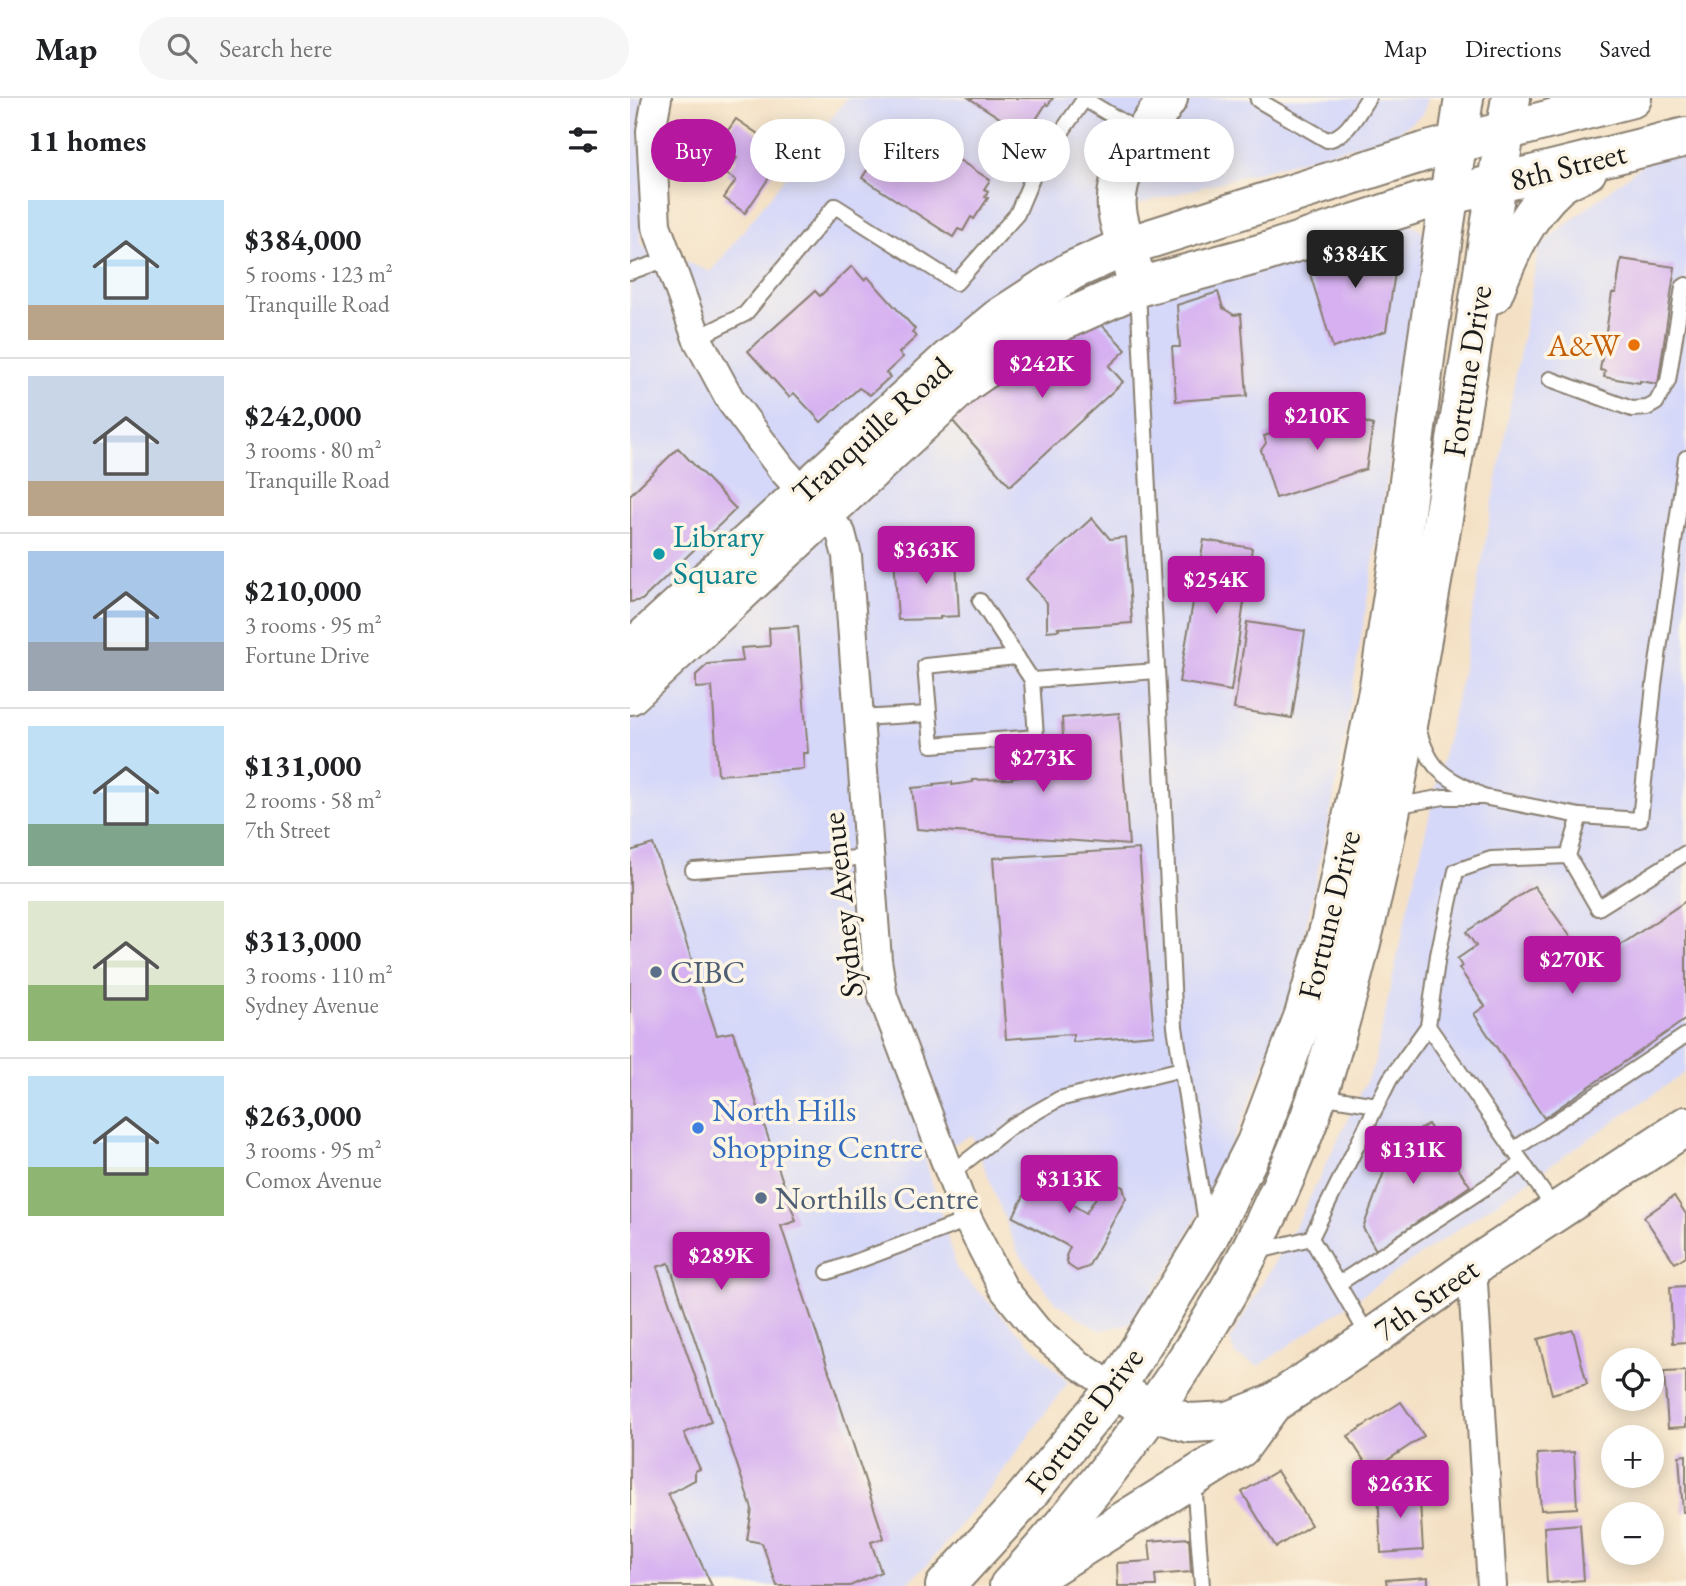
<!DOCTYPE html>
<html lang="en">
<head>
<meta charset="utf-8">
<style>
  :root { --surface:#fff; --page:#f6f6f6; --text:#202124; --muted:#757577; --line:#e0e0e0; --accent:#b5179e }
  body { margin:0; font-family:"EB Garamond",serif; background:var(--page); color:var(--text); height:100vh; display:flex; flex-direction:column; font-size:26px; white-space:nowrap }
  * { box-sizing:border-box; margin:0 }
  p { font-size:23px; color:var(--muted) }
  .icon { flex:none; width:38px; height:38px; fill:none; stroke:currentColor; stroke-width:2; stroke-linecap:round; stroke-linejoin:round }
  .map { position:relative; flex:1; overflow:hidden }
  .sheet { display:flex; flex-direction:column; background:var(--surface); width:630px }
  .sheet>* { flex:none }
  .hud { position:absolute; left:21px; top:21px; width:665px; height:63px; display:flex; gap:14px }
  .tools { position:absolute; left:971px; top:1250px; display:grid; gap:14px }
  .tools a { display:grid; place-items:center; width:63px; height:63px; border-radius:50%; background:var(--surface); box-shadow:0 4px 18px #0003; font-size:35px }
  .price { position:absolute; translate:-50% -60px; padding:0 16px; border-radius:7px; background:var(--accent); color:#fff; font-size:23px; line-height:46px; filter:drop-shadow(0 2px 4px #0008) }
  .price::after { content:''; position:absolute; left:50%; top:42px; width:21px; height:16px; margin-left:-10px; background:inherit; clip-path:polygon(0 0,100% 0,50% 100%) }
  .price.on { background:#222; color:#fff }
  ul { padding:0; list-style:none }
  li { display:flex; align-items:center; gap:21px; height:175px; padding:0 28px }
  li+li { border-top:2px solid var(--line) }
  li span { display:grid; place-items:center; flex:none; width:196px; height:140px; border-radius:0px; color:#555 }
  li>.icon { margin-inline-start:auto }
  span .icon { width:84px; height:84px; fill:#fffc; stroke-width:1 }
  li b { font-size:30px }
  h2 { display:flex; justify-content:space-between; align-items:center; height:84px; padding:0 28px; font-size:30px }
  .tag { padding:0 24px; border-radius:32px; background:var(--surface); box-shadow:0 4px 18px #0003; font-size:24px; line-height:63px }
  .tag.on { background:var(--accent); color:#fff }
  header { display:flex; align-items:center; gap:42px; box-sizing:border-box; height:98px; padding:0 35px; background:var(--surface); border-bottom:2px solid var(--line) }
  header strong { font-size:33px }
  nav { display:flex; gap:38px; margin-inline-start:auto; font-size:24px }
  .search { width:490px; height:63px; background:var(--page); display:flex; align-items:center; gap:18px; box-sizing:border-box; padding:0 24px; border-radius:38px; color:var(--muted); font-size:26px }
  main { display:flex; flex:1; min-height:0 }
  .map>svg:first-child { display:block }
  .built { fill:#d6d8f9 }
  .building { fill:#d6b0f1 }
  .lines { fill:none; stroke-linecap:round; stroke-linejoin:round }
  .lane-casing { stroke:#887e70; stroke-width:18 }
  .street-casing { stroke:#887e70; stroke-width:32 }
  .secondary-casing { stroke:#887e70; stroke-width:42 }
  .lane { stroke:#fff; stroke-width:14 }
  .street { stroke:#fff; stroke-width:28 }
  .secondary { stroke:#fff; stroke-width:38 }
  .food-dot { fill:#e8710a; stroke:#fcf5e5; stroke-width:2.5 }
  .culture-dot { fill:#0f9aa8; stroke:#fcf5e5; stroke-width:2.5 }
  .service-dot { fill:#5c6f8a; stroke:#fcf5e5; stroke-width:2.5 }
  .shop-dot { fill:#3f7fe0; stroke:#fcf5e5; stroke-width:2.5 }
  .labels { text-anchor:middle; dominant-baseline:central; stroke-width:7; stroke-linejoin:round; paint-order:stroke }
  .street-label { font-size:32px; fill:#1c1c1c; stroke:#fcf5e5 }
  .food-label { font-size:32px; fill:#c56008; stroke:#fcf5e5; text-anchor:end }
  .culture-label { font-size:32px; fill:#0d838f; stroke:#fcf5e5; text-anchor:start }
  .service-label { font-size:32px; fill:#4e5e75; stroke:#fcf5e5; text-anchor:start }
  .shop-label { font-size:32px; fill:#366cbe; stroke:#fcf5e5; text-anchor:start }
</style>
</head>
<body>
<header>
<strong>Map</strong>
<div class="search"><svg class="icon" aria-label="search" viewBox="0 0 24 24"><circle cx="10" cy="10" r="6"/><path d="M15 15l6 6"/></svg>Search here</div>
<nav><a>Map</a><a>Directions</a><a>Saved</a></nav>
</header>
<main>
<section class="sheet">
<h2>11 homes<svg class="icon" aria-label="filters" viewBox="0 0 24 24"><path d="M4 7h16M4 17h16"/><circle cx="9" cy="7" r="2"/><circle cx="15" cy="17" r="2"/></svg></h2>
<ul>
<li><span style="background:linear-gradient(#bfe0f5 75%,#b9a48a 0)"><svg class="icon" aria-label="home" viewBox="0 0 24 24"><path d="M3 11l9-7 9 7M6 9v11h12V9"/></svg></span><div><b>$384,000</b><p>5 rooms · 123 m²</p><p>Tranquille Road</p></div></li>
<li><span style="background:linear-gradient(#c9d6e8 75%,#b9a48a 0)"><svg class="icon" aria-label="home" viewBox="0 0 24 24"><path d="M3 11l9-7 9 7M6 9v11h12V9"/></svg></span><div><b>$242,000</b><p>3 rooms · 80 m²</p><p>Tranquille Road</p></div></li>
<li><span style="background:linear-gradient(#a9c7e8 65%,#9aa5b1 0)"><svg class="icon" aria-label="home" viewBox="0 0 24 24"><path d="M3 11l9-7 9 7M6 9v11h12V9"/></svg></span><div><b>$210,000</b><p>3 rooms · 95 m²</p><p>Fortune Drive</p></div></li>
<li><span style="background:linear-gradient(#bfe0f5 70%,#7fa58c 0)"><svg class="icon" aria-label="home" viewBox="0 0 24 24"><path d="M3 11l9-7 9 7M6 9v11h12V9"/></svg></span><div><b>$131,000</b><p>2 rooms · 58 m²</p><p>7th Street</p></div></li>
<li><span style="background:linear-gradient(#dfe7d0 60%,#8fb573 0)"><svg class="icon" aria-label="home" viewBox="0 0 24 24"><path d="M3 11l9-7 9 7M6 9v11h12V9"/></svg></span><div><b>$313,000</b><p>3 rooms · 110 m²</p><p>Sydney Avenue</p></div></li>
<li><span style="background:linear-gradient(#bfe0f5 65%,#8fb573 0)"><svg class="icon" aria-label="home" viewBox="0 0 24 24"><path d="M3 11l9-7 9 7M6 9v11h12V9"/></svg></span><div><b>$263,000</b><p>3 rooms · 95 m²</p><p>Comox Avenue</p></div></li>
</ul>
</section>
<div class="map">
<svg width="1056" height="1488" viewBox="0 0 1056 1488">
  <rect width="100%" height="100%" fill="#fcf5e5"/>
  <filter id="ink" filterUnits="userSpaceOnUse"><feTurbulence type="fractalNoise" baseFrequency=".0143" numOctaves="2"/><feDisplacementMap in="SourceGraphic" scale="14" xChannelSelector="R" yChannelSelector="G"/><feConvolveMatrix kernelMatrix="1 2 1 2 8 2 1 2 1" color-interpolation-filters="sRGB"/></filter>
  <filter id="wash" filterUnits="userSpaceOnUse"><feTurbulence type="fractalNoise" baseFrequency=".00686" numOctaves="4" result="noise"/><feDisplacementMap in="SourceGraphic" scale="28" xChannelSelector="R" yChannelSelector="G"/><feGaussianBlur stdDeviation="1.57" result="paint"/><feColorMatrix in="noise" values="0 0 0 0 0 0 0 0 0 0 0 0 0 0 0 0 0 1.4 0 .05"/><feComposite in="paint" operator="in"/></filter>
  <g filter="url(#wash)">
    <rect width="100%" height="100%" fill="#f4e1c5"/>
    <g class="built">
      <polygon points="0,0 17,0 10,146 81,174 217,0 798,0 793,16 764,37 502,108 524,195 777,122 797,138 709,674 663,889 616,1015 548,1157 501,1225 470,1233 426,1205 387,1153 342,1037 295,1060 327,1172 438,1284 359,1392 299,1465 273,1488 0,1488"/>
      <polygon points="1056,55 1056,974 629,1268 606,1258 600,1242 672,1116 744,967 777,813 831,581 909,148 1014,65"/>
    </g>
    <g id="blocks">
      <g class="building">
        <polygon points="339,0 423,0 418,7 416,6 396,37"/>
        <polygon points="106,21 156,55 115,115 94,100 106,82 96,76 107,60 88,47"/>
        <polygon points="269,23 276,27 278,24 297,36 295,40 360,82 354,91 358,93 355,99 358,100 344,121 341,119 333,133 328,131 323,139 232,80"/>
        <polygon points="750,139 768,155 756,233 703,250 676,163"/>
        <polygon points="991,161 1045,169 1028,286 1010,283 1010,285 974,279 975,273 970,272 982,195 986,195"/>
        <polygon points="222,168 234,182 238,179 285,231 282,234 286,239 269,255 273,259 256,275 260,279 240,297 229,290 191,324 164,295 159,299 118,253 185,193 190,198"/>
        <polygon points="588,194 593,210 604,217 611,216 617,298 546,303 542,249 550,249 547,207"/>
        <polygon points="467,222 496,252 479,268 493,284 380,388 322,322 388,265"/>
        <polygon points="724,309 727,318 737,325 743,327 736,371 646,400 631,352 636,345 634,338"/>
        <polygon points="48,350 106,411 12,502 0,504 0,397"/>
        <polygon points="462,420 480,441 496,439 502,525 428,530 429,532 417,533 417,505 396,481"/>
        <polygon points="574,442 622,450 601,593 549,584"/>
        <polygon points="303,454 319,454 326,462 329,518 310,519 310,521 268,522 264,457"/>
        <polygon points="617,524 675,533 662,620 604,611"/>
        <polygon points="168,528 178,655 173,655 174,671 88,677 82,589 66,590 66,577 78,566 113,563 111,550 140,548 139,530"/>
        <polygon points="489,615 499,747 287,731 282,690 304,688 304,686 322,684 322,687 343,684 342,682 382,681 382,679 419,675 434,657 432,620"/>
        <polygon points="23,746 87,937 103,934 166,1123 151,1128 254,1440 241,1444 251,1474 220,1488 147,1488 132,1445 117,1442 122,1411 39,1165 27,1169 81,1324 54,1335 70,1371 65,1373 65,1382 38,1396 82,1488 0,1488 0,753"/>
        <polygon points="509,751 524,937 443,944 443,936 376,941 363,760"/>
        <polygon points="904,788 961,867 1056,803 1056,921 914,1020 844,916 855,908 829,870 832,868 827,861 846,848 836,834"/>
        <polygon points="798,1026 840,1088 746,1152 733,1130 763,1050"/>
        <polygon points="412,1062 438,1075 427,1097 456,1115 472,1090 482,1085 493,1089 496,1100 458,1169 447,1173 438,1167 436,1158 440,1149 383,1119"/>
        <polygon points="1044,1098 1056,1116 1056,1158 1045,1165 1014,1119"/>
        <polygon points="1056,1188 1056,1244 1043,1245 1040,1189"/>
        <polygon points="943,1232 957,1286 922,1296 908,1241"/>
        <polygon points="1056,1273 1056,1329 1038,1330 1034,1274"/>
        <polygon points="771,1304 794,1338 741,1373 718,1338"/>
        <polygon points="944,1354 947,1410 911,1412 907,1356"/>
        <polygon points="1056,1357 1056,1414 1053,1414 1049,1358"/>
        <polygon points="647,1373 681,1427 646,1449 612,1394"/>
        <polygon points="789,1388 793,1452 751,1455 748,1391"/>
        <polygon points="950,1426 954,1482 917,1485 914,1429"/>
        <polygon points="559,1440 561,1474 525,1477 526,1488 488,1488 487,1465 521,1463 519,1443"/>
        <polygon points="798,1479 798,1488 757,1488 756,1482"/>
      </g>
    </g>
  </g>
  <g filter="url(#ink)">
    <use href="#blocks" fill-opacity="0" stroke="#887e70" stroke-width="2"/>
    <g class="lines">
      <g class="lane-casing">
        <g id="lane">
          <polyline points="454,1 513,36"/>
          <path d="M628,2l69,40c21,-4 30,-26 41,-42"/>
          <polyline points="0,174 38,161"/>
          <polyline points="508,193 545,929 576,1125"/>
          <polyline points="67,240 115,216 205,108 326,185 387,116 406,71 455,0"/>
          <polyline points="920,281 1002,311 1017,310 1026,305 1038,283 1053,189 1056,187"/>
          <polyline points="350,503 402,582 527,573"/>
          <polyline points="387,559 295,568 302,647 406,639 402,582"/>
          <polyline points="229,620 299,616"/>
          <path d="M788,630c12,42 23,47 61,66"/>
          <polyline points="764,708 814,699 853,699 950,718 1010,722 1024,587 1056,360"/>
          <polyline points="950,718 938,758 968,810 1056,755"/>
          <polyline points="63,772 241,759"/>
          <polyline points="689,998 747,1007"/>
          <polyline points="883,1052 1056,937"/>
          <polyline points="320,1076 380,1029 429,1001 552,971"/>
          <polyline points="926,1113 798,928 808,857 826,773 861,761 938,758"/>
          <polyline points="625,1154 681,1140"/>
          <polyline points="198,1174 338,1122"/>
          <polyline points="708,1186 893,1065"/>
          <polyline points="739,1239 681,1140 760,981 798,928"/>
          <polyline points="558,1384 565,1396 572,1488"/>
        </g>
      </g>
      <g class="street-casing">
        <g id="street">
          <polyline points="27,0 21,33 26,127 67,240 101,303 152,371 173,394"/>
          <polyline points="195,417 211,435 217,458 247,862 253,899 338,1122 373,1190 407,1232 448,1266 485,1291"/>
          <polyline points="842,1169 862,1488"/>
        </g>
      </g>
      <g class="secondary-casing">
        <g id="secondary">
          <path d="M503,171c-5,-17 -11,-35 -15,-53 -9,-43 28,-84 50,-118"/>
          <path d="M863,196c15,-38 34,-81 65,-108 8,-7 20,-11 29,-15"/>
          <polyline points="0,553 318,262 369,220 441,173 497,148 794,54 1002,0"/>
          <polyline points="0,597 335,285 388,248 432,223 508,189 633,155 788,105 1056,39"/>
          <polyline points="502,1301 522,1313 559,1325 599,1323 642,1306 740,1241 842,1169 1056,1028"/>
          <polyline points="403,1480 610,1350 642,1306"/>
          <polyline points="315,1488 382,1415 485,1291 578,1140 626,1045 674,917 700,828 749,588 771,445 797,245 834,0"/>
          <path d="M379,1488c118,-127 221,-273 287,-434 21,-49 36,-101 50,-152 31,-112 53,-224 72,-338 18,-103 36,-207 53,-310 13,-84 25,-169 40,-254"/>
        </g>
      </g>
      <use href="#lane" class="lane"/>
      <use href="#street" class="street"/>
      <use href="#secondary" class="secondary"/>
    </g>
  </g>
  <circle class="food-dot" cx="1004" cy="247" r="7"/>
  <circle class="culture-dot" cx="29" cy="456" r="7"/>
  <g class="service-dot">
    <circle cx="26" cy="874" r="7"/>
    <circle cx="131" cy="1100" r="7"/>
  </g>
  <circle class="shop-dot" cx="68" cy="1030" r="7"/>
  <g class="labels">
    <g class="street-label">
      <text transform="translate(938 68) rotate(-14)">8th Street</text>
      <text transform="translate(837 273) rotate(-81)">Fortune Drive</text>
      <text transform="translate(242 332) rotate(-42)">Tranquille Road</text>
      <text transform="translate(212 807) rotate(-96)">Sydney Avenue</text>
      <text transform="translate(699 817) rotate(-76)">Fortune Drive</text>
      <text transform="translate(796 1201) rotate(-35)">7th Street</text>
      <text transform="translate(454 1322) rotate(-53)">Fortune Drive</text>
    </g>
    <g class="food-label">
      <text x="990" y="247">A&amp;W</text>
    </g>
    <g class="culture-label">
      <text x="43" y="438">Library<tspan x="43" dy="37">Square</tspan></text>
    </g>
    <g class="service-label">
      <text x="40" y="874">CIBC</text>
      <text x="145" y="1100">Northills Centre</text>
    </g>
    <g class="shop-label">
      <text x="82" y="1012">North Hills<tspan x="82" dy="37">Shopping Centre</tspan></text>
    </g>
  </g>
</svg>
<div class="tools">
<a><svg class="icon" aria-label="locate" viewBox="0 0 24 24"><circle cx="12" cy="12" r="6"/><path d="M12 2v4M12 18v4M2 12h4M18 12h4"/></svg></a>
<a>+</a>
<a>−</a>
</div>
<b class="price on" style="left:725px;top:192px">$384K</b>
<b class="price" style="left:412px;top:302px">$242K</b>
<b class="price" style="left:687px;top:354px">$210K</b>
<b class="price" style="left:296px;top:488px">$363K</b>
<b class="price" style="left:586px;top:518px">$254K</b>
<b class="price" style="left:413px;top:696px">$273K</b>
<b class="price" style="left:942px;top:898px">$270K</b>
<b class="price" style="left:783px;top:1088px">$131K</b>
<b class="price" style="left:439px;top:1117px">$313K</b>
<b class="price" style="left:91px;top:1194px">$289K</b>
<b class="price" style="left:770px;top:1422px">$263K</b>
<div class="hud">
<a class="tag on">Buy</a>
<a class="tag">Rent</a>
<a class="tag">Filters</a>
<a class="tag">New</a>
<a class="tag">Apartment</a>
</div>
</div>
</main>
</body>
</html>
